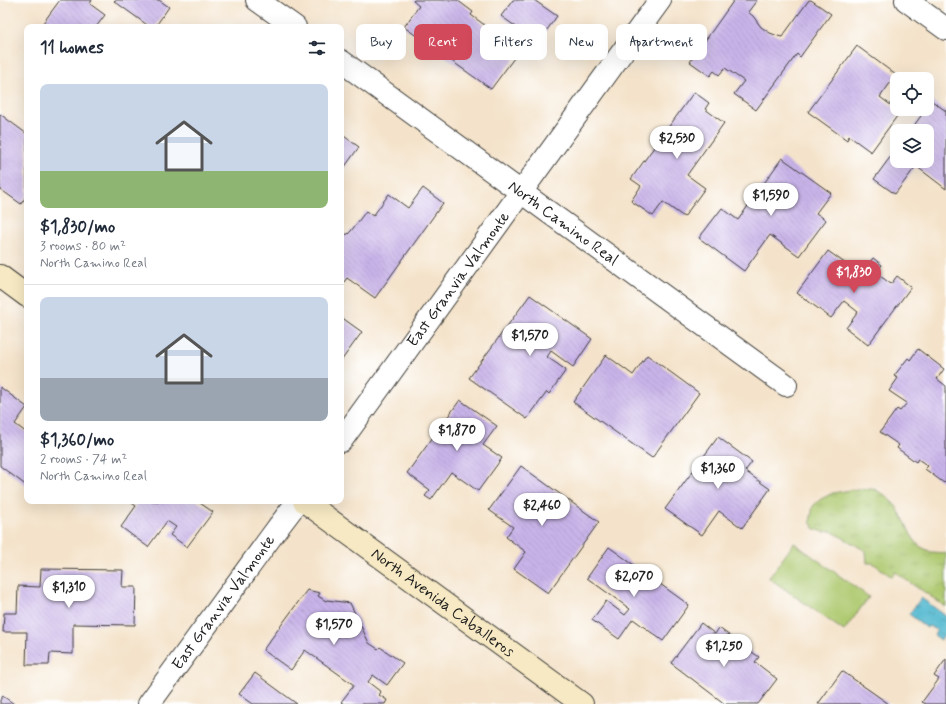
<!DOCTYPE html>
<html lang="en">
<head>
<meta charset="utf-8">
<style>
  :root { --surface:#fff; --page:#f2f2f3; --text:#1f2937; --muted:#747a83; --line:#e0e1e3; --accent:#d1495b }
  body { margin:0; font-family:Mynerve,sans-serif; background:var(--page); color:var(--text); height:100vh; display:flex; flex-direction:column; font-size:15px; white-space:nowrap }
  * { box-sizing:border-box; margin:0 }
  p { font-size:13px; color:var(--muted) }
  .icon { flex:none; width:22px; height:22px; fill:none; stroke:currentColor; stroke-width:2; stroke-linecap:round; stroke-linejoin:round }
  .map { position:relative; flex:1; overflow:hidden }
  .details { position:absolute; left:24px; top:24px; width:320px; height:480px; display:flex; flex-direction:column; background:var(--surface); border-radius:8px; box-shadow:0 4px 16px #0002 }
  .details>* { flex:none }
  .banner { position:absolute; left:356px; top:24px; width:380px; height:36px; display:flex; gap:8px }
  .controls { position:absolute; left:890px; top:72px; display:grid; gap:8px }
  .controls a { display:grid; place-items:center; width:44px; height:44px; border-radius:8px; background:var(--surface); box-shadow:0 4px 16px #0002; font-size:20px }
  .price { position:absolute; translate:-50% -34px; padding:0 9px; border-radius:14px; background:#fff; color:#222; font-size:13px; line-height:26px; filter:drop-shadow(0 1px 2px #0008) }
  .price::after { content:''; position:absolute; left:50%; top:24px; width:12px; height:9px; margin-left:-6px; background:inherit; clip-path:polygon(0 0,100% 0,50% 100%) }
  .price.current { background:var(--accent); color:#fff }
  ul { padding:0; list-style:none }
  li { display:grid; align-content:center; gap:8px; height:212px; padding:0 16px }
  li+li { border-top:1px solid var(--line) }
  li span { display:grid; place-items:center; height:124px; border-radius:8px; color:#555 }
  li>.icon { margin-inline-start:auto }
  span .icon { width:72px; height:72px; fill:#fffc; stroke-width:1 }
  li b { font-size:17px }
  h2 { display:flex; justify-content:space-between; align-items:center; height:48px; padding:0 16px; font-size:17px }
  .pill { padding:0 14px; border-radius:8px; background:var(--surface); box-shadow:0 4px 16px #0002; font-size:14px; line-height:36px }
  .pill.current { background:var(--accent); color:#fff }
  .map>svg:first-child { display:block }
  .grass { fill:url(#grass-tufts); stroke:#657246 }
  .garden { fill:#aec96f; stroke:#657246 }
  .water { fill:url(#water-ripples); stroke:#366a76 }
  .building { fill:url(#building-back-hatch) }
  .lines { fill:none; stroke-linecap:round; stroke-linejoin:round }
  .street-casing { stroke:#3c3a36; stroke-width:24 }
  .secondary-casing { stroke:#3c3a36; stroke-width:24 }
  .street { stroke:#fff; stroke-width:22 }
  .secondary { stroke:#f6e9c3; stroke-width:22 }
  .labels { text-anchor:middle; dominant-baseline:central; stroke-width:4; stroke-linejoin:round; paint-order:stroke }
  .street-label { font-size:16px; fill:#1c1c1c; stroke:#fff }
</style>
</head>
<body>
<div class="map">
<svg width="946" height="704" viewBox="0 0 946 704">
  <defs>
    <pattern id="grass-tufts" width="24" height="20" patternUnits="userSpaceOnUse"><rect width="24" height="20" fill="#aec96f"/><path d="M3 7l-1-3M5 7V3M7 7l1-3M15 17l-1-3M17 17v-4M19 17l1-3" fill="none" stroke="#95ac60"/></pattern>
    <pattern id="water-ripples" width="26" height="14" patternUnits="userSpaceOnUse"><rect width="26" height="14" fill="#51b8cf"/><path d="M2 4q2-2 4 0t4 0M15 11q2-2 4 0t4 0" fill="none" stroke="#4295a7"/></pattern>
    <pattern id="building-back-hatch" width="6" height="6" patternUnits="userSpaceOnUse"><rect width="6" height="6" fill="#c9b4e9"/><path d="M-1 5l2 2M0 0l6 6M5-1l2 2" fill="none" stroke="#ac9ac7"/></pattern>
  </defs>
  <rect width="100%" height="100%" fill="#fff"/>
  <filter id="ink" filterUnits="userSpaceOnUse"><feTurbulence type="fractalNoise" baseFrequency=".025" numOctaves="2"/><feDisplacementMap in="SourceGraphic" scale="8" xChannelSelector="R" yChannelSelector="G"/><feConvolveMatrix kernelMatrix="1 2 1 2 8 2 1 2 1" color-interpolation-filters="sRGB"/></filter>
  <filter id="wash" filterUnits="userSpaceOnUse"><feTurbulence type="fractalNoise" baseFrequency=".012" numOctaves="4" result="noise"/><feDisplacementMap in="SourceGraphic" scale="16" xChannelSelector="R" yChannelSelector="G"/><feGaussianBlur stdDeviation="0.9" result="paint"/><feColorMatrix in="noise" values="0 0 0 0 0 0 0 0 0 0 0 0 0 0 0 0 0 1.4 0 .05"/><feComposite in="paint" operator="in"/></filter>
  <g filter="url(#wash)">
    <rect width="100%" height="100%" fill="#f4e3ca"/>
    <polygon class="grass" points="857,489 874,489 885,495 896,506 904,520 911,535 919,546 931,552 946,553 946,607 920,589 919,589 895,572 892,577 873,563 867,563 866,551 831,531 824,532 815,529 810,522 813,506 821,499 833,493"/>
    <polygon class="garden" points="794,543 869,597 844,631 769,578"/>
    <polygon class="water" points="921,598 946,616 946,633 941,640 934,635 937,630 929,626 927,628 909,614"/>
    <g id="blocks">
      <g class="building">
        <polygon points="60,0 92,0 90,4 105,15 96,27 40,27"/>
        <polygon points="115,0 159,0 169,7 155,27 150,27 114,1"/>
        <polygon points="414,0 457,0 473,12 471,15 509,43 519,29 501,16 513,0 534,0 557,16 539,41 528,33 523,40 526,42 491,89 404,27 419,6 413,1"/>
        <polygon points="734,0 757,0 748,12 753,16 761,27 770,33 778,36 782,37 809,0 811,0 831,14 800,57 797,54 756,110 734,94 744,81 725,68 719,75 714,71 710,76 690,62"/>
        <polygon points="857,46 896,75 880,97 900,112 871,152 849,136 847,140 808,112"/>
        <polygon points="694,92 709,103 705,109 724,123 687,175 705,188 684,217 663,202 653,216 631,201 641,186 631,179"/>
        <polygon points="932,101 946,111 946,189 916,166 895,194 874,179 897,148 897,161 927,161 927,131 910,131 926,109 927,109"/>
        <polygon points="0,114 27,134 27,195 21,204 0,189"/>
        <polygon points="341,134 359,147 341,172"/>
        <polygon points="782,158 831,193 816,213 826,220 799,256 770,235 744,271 699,238 722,208 738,220"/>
        <polygon points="423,188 443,203 375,298 347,278 344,282 341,280 341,235 348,234 351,231 366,211 373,216 389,194 408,208"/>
        <polygon points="828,251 860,274 873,258 882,265 876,273 891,284 897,276 911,287 868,345 846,328 858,312 844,301 831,318 797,293"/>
        <polygon points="530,295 592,339 573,367 551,351 547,357 566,370 549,394 547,392 527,419 469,378"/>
        <polygon points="341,317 362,332 341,361"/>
        <polygon points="918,349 944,369 937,379 946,386 946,481 944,483 925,469 928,466 918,459 916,462 897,448 899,445 880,432 897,409 900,411 907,403 889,391 898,378 894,376 908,358 910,360"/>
        <polygon points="606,355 633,375 647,355 699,393 652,458 573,402"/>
        <polygon points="0,387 27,407 15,424 27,433 27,486 0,466"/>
        <polygon points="460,400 497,426 483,445 502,458 478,491 451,472 431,500 425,496 430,490 407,473"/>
        <polygon points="718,437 752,462 745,471 770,489 742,528 719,511 702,535 665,509"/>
        <polygon points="521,466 599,522 548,593 514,569 526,552 506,537 513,527 489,510"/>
        <polygon points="129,501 197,501 213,512 187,547 170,535 176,527 167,521 148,547 121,527 136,506"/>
        <polygon points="609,547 689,605 663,641 633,619 619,639 592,620 606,601 625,615 630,609 587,578"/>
        <polygon points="41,569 123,570 122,587 136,587 135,625 73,624 73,654 50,653 49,665 26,665 27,632 3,632 4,613 17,613 18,586 40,587"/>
        <polygon points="307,590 320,593 318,596 326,601 327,600 350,603 369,643 378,649 380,647 403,663 387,685 373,675 368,682 381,692 379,695 387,700 385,704 344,704 341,702 354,685 305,650 291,670 263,650"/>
        <polygon points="701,623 715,634 719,628 759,657 755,662 777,679 758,704 725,704 671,663"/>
        <polygon points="946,659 946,704 926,704 922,702 939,679 934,676"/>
        <polygon points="842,671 889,704 818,704"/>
        <polygon points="255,673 297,704 253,704 239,694"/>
        <polygon points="3,696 14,704 0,704 0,700"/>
      </g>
    </g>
  </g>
  <g filter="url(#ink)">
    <use href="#blocks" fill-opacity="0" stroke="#3c3a36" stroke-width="1"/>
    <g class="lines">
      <g class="street-casing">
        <g id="street">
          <polyline points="257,0 295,27"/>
          <polyline points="906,0 946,29"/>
          <path id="s1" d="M341,61l445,324"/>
          <path id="s2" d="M341,441l319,-441"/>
          <path id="s3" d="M149,704l127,-174 22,-29"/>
        </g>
      </g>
      <g class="secondary-casing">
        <g id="secondary">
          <polyline points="0,276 27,296"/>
          <path id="s4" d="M304,501l278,203"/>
        </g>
      </g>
      <use href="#street" class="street"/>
      <use href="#secondary" class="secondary"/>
    </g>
  </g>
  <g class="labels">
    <g class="street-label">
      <text stroke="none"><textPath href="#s1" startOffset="275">North Camino Real</textPath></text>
      <text stroke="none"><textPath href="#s2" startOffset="200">East Granvia Valmonte</textPath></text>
      <text stroke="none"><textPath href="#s3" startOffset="126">East Granvia Valmonte</textPath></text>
      <text stroke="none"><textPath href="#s4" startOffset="172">North Avenida Caballeros</textPath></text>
    </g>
  </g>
</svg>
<div class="controls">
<a><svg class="icon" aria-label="locate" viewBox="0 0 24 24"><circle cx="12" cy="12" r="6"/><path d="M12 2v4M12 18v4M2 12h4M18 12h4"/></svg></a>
<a><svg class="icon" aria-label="layers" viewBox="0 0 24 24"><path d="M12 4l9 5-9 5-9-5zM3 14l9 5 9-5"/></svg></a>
</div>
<b class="price" style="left:677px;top:160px">$2,530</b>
<b class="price" style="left:771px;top:217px">$1,590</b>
<b class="price current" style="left:854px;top:294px">$1,830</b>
<b class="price" style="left:530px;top:357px">$1,570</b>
<b class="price" style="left:457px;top:452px">$1,870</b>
<b class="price" style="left:718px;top:490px">$1,360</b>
<b class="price" style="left:542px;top:527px">$2,460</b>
<b class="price" style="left:634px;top:598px">$2,070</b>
<b class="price" style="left:69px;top:609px">$1,310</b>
<b class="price" style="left:334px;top:646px">$1,570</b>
<b class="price" style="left:724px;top:668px">$1,250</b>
<div class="banner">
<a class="pill">Buy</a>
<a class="pill current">Rent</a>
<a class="pill">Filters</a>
<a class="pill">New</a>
<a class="pill">Apartment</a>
</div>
<section class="details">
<h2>11 homes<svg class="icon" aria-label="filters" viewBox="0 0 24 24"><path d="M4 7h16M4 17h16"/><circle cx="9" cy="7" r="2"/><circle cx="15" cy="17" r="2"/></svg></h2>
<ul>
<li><span style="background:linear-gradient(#c9d6e8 70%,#8fb573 0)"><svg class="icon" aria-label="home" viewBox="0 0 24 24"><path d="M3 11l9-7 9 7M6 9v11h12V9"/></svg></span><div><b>$1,830/mo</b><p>3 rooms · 80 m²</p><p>North Camino Real</p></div></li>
<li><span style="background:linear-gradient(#c9d6e8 65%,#9aa5b1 0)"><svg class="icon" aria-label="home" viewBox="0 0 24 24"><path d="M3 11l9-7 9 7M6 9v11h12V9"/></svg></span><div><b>$1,360/mo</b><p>2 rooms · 74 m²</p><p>North Camino Real</p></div></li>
</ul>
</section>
</div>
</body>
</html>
